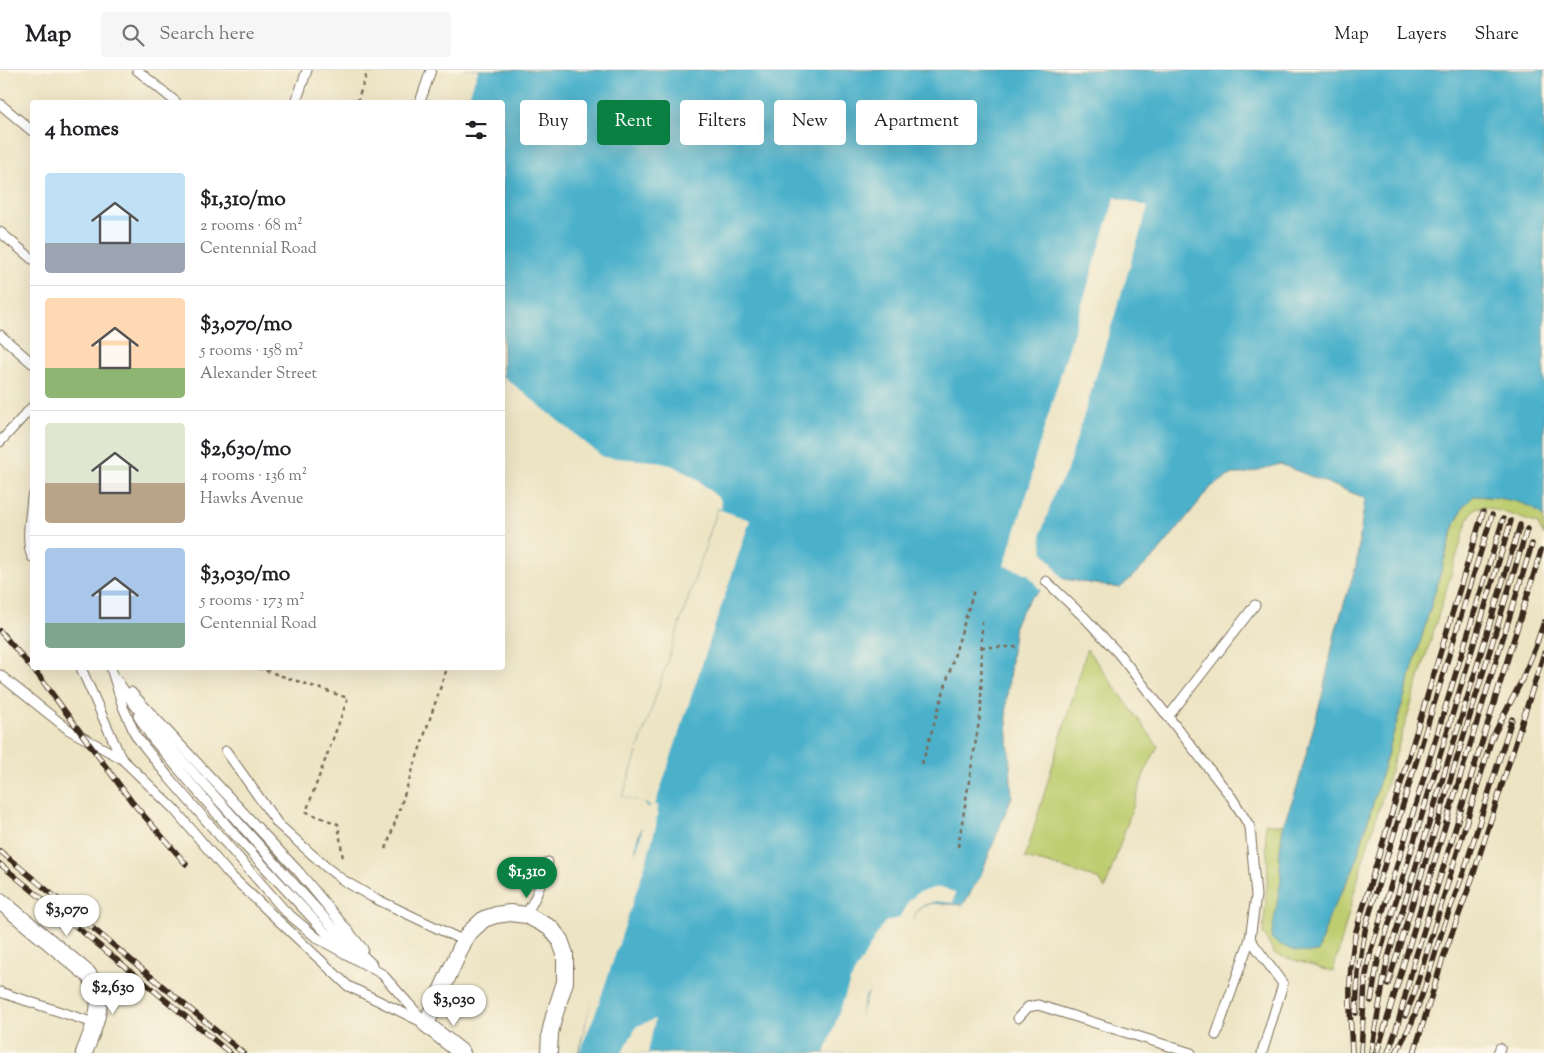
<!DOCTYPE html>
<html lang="en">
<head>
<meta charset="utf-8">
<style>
  :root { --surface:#fff; --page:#f6f6f6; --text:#202124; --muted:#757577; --line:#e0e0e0; --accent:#0b8043 }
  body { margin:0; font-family:"Sorts Mill Goudy",serif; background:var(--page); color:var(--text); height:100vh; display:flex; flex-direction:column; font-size:19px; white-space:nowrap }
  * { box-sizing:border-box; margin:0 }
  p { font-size:16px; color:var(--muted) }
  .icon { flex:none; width:28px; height:28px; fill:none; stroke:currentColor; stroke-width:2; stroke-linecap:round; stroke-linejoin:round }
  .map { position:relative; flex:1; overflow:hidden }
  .panel { position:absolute; left:30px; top:30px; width:475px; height:570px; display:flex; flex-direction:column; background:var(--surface); border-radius:5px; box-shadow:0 5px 20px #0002 }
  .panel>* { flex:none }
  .guide { position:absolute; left:520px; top:30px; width:475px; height:45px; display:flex; gap:10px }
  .price { position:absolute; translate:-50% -42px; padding:0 11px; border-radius:18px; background:#fff; color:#222; font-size:16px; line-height:32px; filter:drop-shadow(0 1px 2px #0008) }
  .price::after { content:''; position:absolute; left:50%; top:30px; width:15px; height:11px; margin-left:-8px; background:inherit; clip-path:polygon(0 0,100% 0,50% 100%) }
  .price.selected { background:var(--accent); color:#fff }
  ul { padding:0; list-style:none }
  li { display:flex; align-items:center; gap:15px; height:125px; padding:0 15px }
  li+li { border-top:1px solid var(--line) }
  li span { display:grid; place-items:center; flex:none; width:140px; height:100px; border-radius:5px; color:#555 }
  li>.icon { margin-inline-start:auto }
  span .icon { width:60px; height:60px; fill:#fffc; stroke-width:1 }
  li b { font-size:21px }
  h2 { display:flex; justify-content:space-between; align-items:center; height:60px; padding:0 15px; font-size:21px }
  .tag { padding:0 18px; border-radius:5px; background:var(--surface); box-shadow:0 5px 20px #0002; font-size:18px; line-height:45px }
  .tag.selected { background:var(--accent); color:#fff }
  header { display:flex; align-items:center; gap:30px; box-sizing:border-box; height:70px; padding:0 25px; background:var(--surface); border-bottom:1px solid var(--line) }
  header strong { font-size:24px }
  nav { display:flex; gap:28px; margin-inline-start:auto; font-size:18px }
  .search { width:350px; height:45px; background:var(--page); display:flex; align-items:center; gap:12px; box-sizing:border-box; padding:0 18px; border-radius:5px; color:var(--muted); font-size:19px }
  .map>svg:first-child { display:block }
  .green { fill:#bdcd70; stroke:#7c7c47 }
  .water { fill:#4cb1cb; stroke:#446e74 }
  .pier { fill:#ede4c4 }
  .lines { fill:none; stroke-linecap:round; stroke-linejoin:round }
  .lane-casing { stroke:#796b58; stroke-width:11 }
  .street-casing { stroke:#796b58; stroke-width:18 }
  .path { stroke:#796b58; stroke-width:2.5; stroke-dasharray:4 4; stroke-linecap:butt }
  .lane { stroke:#fff; stroke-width:9 }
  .street { stroke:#fff; stroke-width:16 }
  .rail-casing { stroke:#3b2a1e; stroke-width:5.5 }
  .rail { stroke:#fcf5e5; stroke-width:4; stroke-dasharray:11; stroke-linecap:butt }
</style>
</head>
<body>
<header>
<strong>Map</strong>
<div class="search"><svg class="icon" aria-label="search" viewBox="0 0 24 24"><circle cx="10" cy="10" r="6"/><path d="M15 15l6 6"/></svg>Search here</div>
<nav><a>Map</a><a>Layers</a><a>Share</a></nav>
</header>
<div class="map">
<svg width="1544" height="983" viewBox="0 0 1544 983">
  <rect width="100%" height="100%" fill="#fcf5e5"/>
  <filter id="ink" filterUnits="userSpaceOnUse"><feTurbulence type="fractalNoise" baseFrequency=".02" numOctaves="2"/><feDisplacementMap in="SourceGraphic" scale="10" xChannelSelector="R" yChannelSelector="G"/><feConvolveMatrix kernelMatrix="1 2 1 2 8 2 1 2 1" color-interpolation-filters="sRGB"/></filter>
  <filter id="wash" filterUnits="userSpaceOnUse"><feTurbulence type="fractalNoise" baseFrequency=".0096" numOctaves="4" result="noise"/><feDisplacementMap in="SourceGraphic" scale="20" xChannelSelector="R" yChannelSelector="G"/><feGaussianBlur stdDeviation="1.12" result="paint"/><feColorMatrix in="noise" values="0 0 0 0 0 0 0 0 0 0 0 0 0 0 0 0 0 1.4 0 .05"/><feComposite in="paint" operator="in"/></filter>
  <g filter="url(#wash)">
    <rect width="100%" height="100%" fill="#ede4c4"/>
    <g class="green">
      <path d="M1474,426c18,1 58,4 69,20 1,5 1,15 1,20l-6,-12c-13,-4 -51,-20 -63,-16l-7,11 -107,348 -28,105 -59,-18 -11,-21 5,-60 -3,-50 18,2 -4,33 2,21 37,72 12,-37 24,-46 100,-341 9,-20z"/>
      <polygon points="1087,579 1158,676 1144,704 1105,819 1100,810 1057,796 1025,788"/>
    </g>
    <path class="water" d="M463,0h1081v448c-13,-18 -49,-21 -70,-22l-11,11 -9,20 -100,341 -24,46 -12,38c-20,3 -30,-3 -47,-13l10,-60 -2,-21 4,-33 14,-37 26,-96 13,-63 20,-63 9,-68 -85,-34 -36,10h-12l-21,13 -55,68 -36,33 -62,-10 -28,20 -15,25 -9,84 6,89 -32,81 -17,28 -30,-2 -10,3 -6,5 -10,22 -36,52 -26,68h-267l30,-110 29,-87c-4,-15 6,-31 13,-44l-5,-9 -22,-7 95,-287 -41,-32 -28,-9 -45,-2 -101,-77 -1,-287h-49z"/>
    <g class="pier">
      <polygon points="460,0 478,0 467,32 451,32"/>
      <polygon points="1115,127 1148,137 1066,403 1055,421 1041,464 1043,481 1065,512 1058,510 1042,523 1028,504 1004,496 1031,412 1033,395"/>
      <polygon points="503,306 603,387 653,391 674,396 695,408 720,429 722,438 715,439 679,415 675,411 676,408 650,400 646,403 604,399 595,396 576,385 502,322"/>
      <polygon points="718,439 750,450 655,735 658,735 656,756 647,789 597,939 579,983 605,874 641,767 642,752 647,742 645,737 652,736 623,726"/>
      <polygon points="934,818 944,818 955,823 953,833 936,831 924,835 917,840 907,867 887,897 872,919 865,926 855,963 847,983 825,983 850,911 880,859 885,852 899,848 908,832 917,823"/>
      <polygon points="655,949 648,983 622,983 637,956"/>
    </g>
  </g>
  <g filter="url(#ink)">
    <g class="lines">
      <g class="lane-casing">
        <g id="lane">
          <polyline points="137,0 176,32"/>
          <polyline points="296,32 307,0"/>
          <polyline points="420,32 431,0"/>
          <polyline points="0,34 32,61"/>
          <polyline points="0,162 32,189"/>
          <polyline points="0,265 32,293"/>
          <polyline points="0,372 32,337"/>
          <path d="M32,427c-1,18 -7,42 0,60"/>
          <polyline points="1046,511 1085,548 1118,583 1232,728 1250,757 1256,826 1250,869 1283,914 1262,983"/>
          <polyline points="81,598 121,688"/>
          <polyline points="111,598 123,637 136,666 170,709 285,841 317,868 382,904 424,951"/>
          <polyline points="0,605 69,660 121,688 174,739 229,804 348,916 426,954"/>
          <polyline points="117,610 132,632 156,661 331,855 372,894"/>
          <polyline points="131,622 299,802 363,879"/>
          <polyline points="138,646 152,668 235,765 326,863 352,882"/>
          <polyline points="1168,647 1255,535"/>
          <polyline points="226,681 278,754 326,797 343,810 372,827 464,871"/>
          <polyline points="526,845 536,826 548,792"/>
          <polyline points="0,922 94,953"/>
          <polyline points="1018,948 1028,937 1038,935 1191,983"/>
          <polyline points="1216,965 1250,869"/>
          <polyline points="1498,983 1500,978"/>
        </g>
      </g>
      <g class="street-casing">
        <g id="street">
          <path d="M0,831l88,73c21,26 6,52 -4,79"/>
          <polyline points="462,983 426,954 464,871 470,862 484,849 496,845 510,843 526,845 551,858 560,870 565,884 565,912 554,946 550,963 549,983"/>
        </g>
      </g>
      <g class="path">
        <polyline points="357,32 368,0"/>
        <polyline points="981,577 1020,577"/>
        <polyline points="258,598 348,628 306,742 338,754 343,789"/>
        <polyline points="922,694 974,520"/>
        <polyline points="958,777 981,640 982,547"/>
        <polyline points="386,779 447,598"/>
      </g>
      <use href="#lane" class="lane"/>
      <use href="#street" class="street"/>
      <g class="rail-casing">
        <g id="rail">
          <polyline points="0,561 39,606 132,732 186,794"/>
          <polyline points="0,781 243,983"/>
          <polyline points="0,794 230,983"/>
          <polyline points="1388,914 1527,459"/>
          <polyline points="1371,931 1378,890 1511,451"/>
          <polyline points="1356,943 1358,903 1366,855 1492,445"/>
          <polyline points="1405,946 1414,924 1492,668 1521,612 1535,578 1544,552"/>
          <path d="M1352,983c-2,-44 -5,-78 4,-122l127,-419"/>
          <polyline points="1361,983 1365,910 1371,880 1503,449"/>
          <polyline points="1371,983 1387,891 1520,455"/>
          <polyline points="1377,983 1449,743 1532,474"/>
          <polyline points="1388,983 1397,957 1414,892 1541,481"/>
          <polyline points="1396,983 1412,952 1424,920 1444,855 1464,801 1512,649"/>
          <polyline points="1414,983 1443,888 1473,806 1544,583"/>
        </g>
      </g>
      <use href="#rail" class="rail"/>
    </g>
  </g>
</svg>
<b class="price selected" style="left:527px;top:829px">$1,310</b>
<b class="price" style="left:67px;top:867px">$3,070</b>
<b class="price" style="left:113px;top:945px">$2,630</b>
<b class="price" style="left:454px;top:957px">$3,030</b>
<div class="guide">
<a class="tag">Buy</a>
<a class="tag selected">Rent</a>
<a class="tag">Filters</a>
<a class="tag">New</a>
<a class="tag">Apartment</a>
</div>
<section class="panel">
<h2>4 homes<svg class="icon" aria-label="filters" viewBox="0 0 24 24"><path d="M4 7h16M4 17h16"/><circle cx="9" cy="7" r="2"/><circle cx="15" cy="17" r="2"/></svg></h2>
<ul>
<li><span style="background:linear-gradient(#bfe0f5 70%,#9aa5b1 0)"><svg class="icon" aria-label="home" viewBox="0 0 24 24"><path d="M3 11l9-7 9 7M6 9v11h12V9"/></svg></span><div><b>$1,310/mo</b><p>2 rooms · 68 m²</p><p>Centennial Road</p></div></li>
<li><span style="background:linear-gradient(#ffd9b3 70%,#8fb573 0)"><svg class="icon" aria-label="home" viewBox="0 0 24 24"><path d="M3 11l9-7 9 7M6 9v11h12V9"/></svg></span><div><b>$3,070/mo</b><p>5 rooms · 158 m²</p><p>Alexander Street</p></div></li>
<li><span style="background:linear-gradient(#dfe7d0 60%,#b9a48a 0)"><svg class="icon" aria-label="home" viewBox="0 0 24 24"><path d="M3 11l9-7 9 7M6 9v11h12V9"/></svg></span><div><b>$2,630/mo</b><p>4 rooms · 136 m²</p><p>Hawks Avenue</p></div></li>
<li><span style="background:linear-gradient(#a9c7e8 75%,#7fa58c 0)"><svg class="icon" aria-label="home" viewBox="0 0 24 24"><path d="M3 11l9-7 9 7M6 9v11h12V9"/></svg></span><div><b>$3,030/mo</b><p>5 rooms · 173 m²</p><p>Centennial Road</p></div></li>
</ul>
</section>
</div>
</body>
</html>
